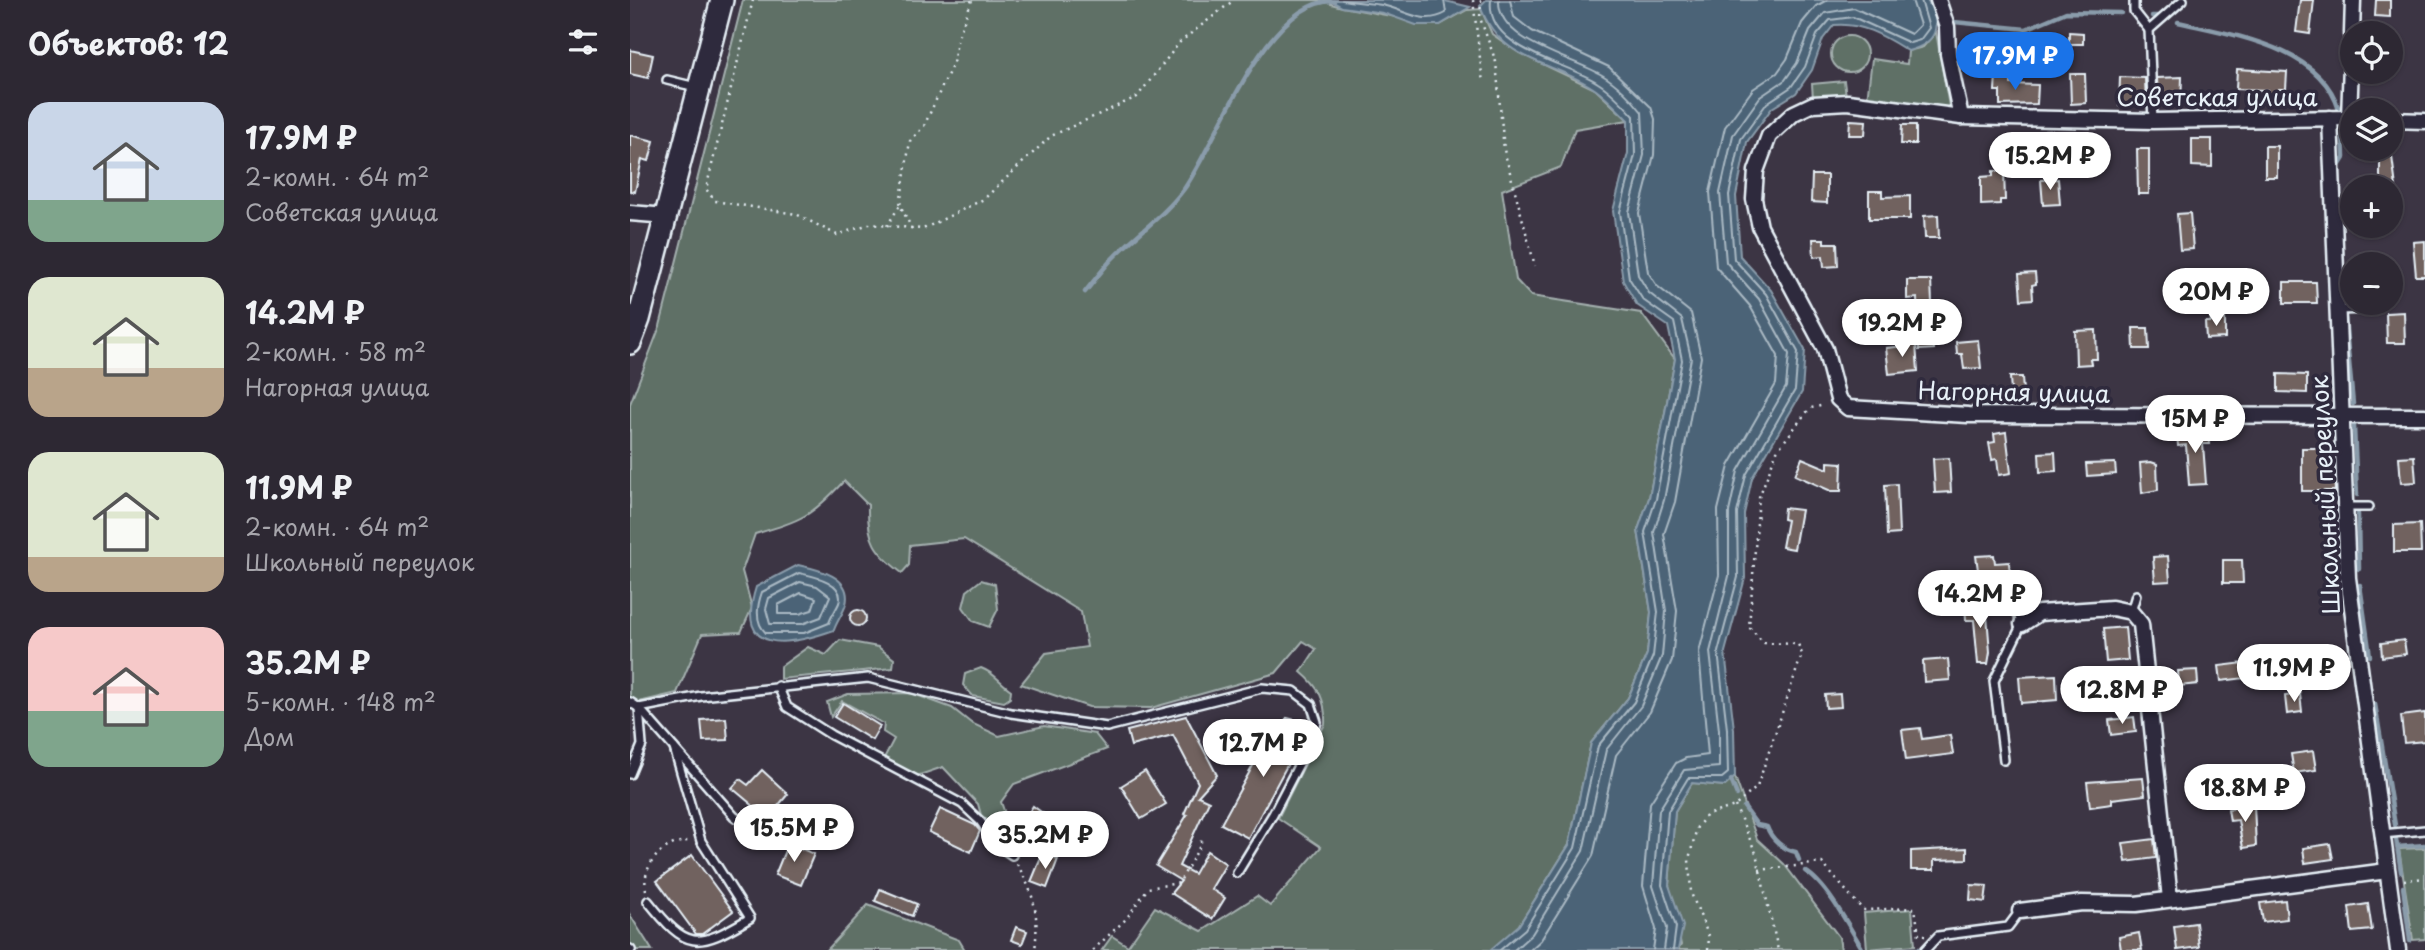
<!DOCTYPE html>
<html lang="ru">
<head>
<meta charset="utf-8">
<style>
  :root { --surface:#2d2833; --page:#39343f; --text:#f1f3f6; --muted:#a7a6ac; --line:#48444e; --accent:#1a73e8 }
  body { margin:0; font-family:"Playpen Sans",sans-serif; background:var(--page); color:var(--text); height:100vh; display:flex; flex-direction:column; font-size:26px; white-space:nowrap }
  * { box-sizing:border-box; margin:0 }
  p { font-size:23px; color:var(--muted) }
  .icon { flex:none; width:38px; height:38px; fill:none; stroke:currentColor; stroke-width:2; stroke-linecap:round; stroke-linejoin:round }
  .map { position:relative; flex:1; overflow:hidden }
  .sheet { display:flex; flex-direction:column; background:var(--surface); width:630px }
  .sheet>* { flex:none }
  .fabs { position:absolute; left:1710px; top:21px; display:grid; gap:14px }
  .fabs a { display:grid; place-items:center; width:63px; height:63px; border-radius:50%; background:var(--surface); box-shadow:0 2px 5px #0004,0 0 0 2px var(--line); font-size:35px }
  .price { position:absolute; translate:-50% -60px; padding:0 16px; border-radius:24px; background:#fff; color:#222; font-size:23px; line-height:46px; filter:drop-shadow(0 2px 4px #0008) }
  .price::after { content:''; position:absolute; left:50%; top:42px; width:21px; height:16px; margin-left:-10px; background:inherit; clip-path:polygon(0 0,100% 0,50% 100%) }
  .price.selected { background:var(--accent); color:#fff }
  ul { padding:0; list-style:none }
  li { display:flex; align-items:center; gap:21px; height:175px; padding:0 28px }
  li span { display:grid; place-items:center; flex:none; width:196px; height:140px; border-radius:21px; color:#555 }
  li>.icon { margin-inline-start:auto }
  span .icon { width:84px; height:84px; fill:#fffc; stroke-width:1 }
  li b { font-size:30px }
  h2 { display:flex; justify-content:space-between; align-items:center; height:84px; padding:0 28px; font-size:30px }
  main { display:flex; flex:1; min-height:0 }
  .map>svg:first-child { display:block }
  .green { fill:#5f6f66; stroke:#a4b0af; stroke-width:2 }
  .water { fill:#4c6477; stroke:#8a9cab; stroke-width:2 }
  .lines { fill:none; stroke-linecap:round; stroke-linejoin:round }
  .shore { stroke:#aab9c4; stroke-width:2 }
  .stream { stroke:#8a9cab; stroke-width:4.5 }
  .building { fill:#71625f; stroke:#e8f1f8; stroke-width:2 }
  .lane-casing { stroke:#e8f1f8; stroke-width:12 }
  .street-casing { stroke:#e8f1f8; stroke-width:19 }
  .secondary-casing { stroke:#e8f1f8; stroke-width:26 }
  .path { stroke:#e8f1f8; stroke-width:2.5; stroke-dasharray:2 5; stroke-linecap:butt }
  .lane { stroke:#2f2a3d; stroke-width:7 }
  .street { stroke:#2f2a3d; stroke-width:14 }
  .secondary { stroke:#2f2a3d; stroke-width:21 }
  .labels { text-anchor:middle; dominant-baseline:central; stroke-width:7; stroke-linejoin:round; paint-order:stroke }
  .street-label { font-size:24px; fill:#e8f1f8; stroke:#2f2a3d }
</style>
</head>
<body>
<main>
<section class="sheet">
<h2>Объектов: 12<svg class="icon" aria-label="filters" viewBox="0 0 24 24"><path d="M4 7h16M4 17h16"/><circle cx="9" cy="7" r="2"/><circle cx="15" cy="17" r="2"/></svg></h2>
<ul>
<li><span style="background:linear-gradient(#c9d6e8 70%,#7fa58c 0)"><svg class="icon" aria-label="home" viewBox="0 0 24 24"><path d="M3 11l9-7 9 7M6 9v11h12V9"/></svg></span><div><b>17.9M ₽</b><p>2-комн. · 64 m²</p><p>Советская улица</p></div></li>
<li><span style="background:linear-gradient(#dfe7d0 65%,#b9a48a 0)"><svg class="icon" aria-label="home" viewBox="0 0 24 24"><path d="M3 11l9-7 9 7M6 9v11h12V9"/></svg></span><div><b>14.2M ₽</b><p>2-комн. · 58 m²</p><p>Нагорная улица</p></div></li>
<li><span style="background:linear-gradient(#dfe7d0 75%,#b9a48a 0)"><svg class="icon" aria-label="home" viewBox="0 0 24 24"><path d="M3 11l9-7 9 7M6 9v11h12V9"/></svg></span><div><b>11.9M ₽</b><p>2-комн. · 64 m²</p><p>Школьный переулок</p></div></li>
<li><span style="background:linear-gradient(#f6c9c9 60%,#7fa58c 0)"><svg class="icon" aria-label="home" viewBox="0 0 24 24"><path d="M3 11l9-7 9 7M6 9v11h12V9"/></svg></span><div><b>35.2M ₽</b><p>5-комн. · 148 m²</p><p>Дом</p></div></li>
</ul>
</section>
<div class="map">
<svg width="1795" height="950" viewBox="0 0 1795 950">
  <rect width="100%" height="100%" fill="#3c3544"/>
  <filter id="ink" filterUnits="userSpaceOnUse"><feTurbulence type="fractalNoise" baseFrequency=".0143" numOctaves="2"/><feDisplacementMap in="SourceGraphic" scale="14" xChannelSelector="R" yChannelSelector="G"/><feConvolveMatrix kernelMatrix="1 2 1 2 8 2 1 2 1" color-interpolation-filters="sRGB"/></filter>
  <g filter="url(#ink)">
    <g class="green">
      <path d="M113,0h588v4l11,3 98,18 27,-15 14,-1 11,25 27,19 76,36 33,31 -53,9 -14,38 -59,23 14,90 15,16 110,17 34,46 -26,139 -11,32 13,82 -4,42 -19,44 -37,45 -22,102 -50,80 13,25h-430l10,-14 16,10 27,-39 47,24 55,-35 13,10 51,-59 -43,-29 47,-94c1,-24 -6,-37 -24,-52l15,-23 -13,-8 -27,32 -125,35 -62,-1 -68,-23 25,-31 41,-6 -6,-35 -117,-73 -54,6 -1,20 -7,8c-27,-21 -35,-32 -34,-68l-24,-24c-33,36 -42,39 -89,53l-13,37 10,37 -11,24 -39,2 -25,59 -38,9 -9,-6v-292l30,-78z"/>
      <polygon points="1306,32 1319,106 1312,109 1237,100 1242,59 1277,64 1278,51 1293,47"/>
      <circle cx="1219" cy="54" r="18"/>
      <polygon points="1214,81 1216,96 1183,99 1182,84"/>
      <polygon points="351,580 365,584 368,609 359,627 343,621 333,607 337,591"/>
      <polygon points="210,640 248,647 264,659 263,668 150,679 150,667 178,647 196,655"/>
      <path d="M351,668c14,5 18,14 30,22l-1,8 -6,4 -31,-6 -10,-11 2,-11z"/>
      <polygon points="281,693 322,708 341,723 369,736 414,726 465,734 477,749 384,784 371,802 381,831 367,828 351,815 348,804 313,767 284,777 253,760 264,739 253,732 254,724 212,701 201,717 197,702 218,694"/>
      <polygon points="1105,777 1127,839 1154,864 1209,937 1211,950 1048,950 1051,945 1039,885 1045,811 1062,783 1095,786"/>
      <polygon points="1795,848 1795,939 1783,940 1769,849"/>
      <polygon points="238,905 329,940 335,950 197,950"/>
      <polygon points="1282,909 1285,945 1237,949 1234,913"/>
      <polygon points="0,915 22,950 0,950"/>
    </g>
    <g class="water">
      <polygon points="700,0 811,0 840,7 810,25 786,25 753,13 712,7"/>
      <path d="M856,0h441c16,26 10,43 -19,51 -23,-14 -46,-29 -74,-26l-11,14 -11,31 -16,23 -24,15 -25,34 -11,54 4,60 31,34 34,60 -3,42 -50,86 -8,36 1,64 -20,74 9,77 1,48 -10,9 -33,-3 -17,28 -6,74 14,41 -5,24h-188l29,-25 50,-80 22,-102 37,-45 19,-44 4,-42 -13,-82 11,-32 26,-139 -7,-33 -31,-21 -14,-24 -10,-70 15,-58v-33c-10,-10 -21,-22 -32,-30 -44,-31 -94,-25 -116,-84z"/>
      <path d="M168,565c19,4 55,11 48,39 -2,8 -9,17 -12,26 -45,16 -100,26 -78,-43z"/>
    </g>
    <g class="lines">
      <g class="shore">
        <path d="M712,0c13,2 27,3 40,5 23,5 41,21 64,8l-2,-13"/>
        <path d="M861,0c-6,49 75,62 107,83 13,8 26,22 36,33l1,39 -15,57 9,66 14,22 31,22 8,38 -26,139 -11,33 13,80 -5,44 -19,46 -36,44 -23,102 -50,81 -25,21"/>
        <path d="M869,0c-2,42 73,57 103,75 14,8 30,24 40,37l2,43 -15,57 9,63 11,18 33,26 9,39 -27,142 -10,32 12,79 -4,45 -21,50 -35,44 -23,101 -51,83 -18,16"/>
        <polyline points="880,0 884,17 902,31 979,67 1021,107 1025,119 1024,155 1009,213 1018,272 1027,286 1061,313 1071,357 1045,502 1034,534 1047,611 1042,660 1020,712 986,755 963,856 911,940 900,950"/>
        <path d="M169,573c14,3 47,9 40,30 -3,7 -8,13 -10,20l-25,10h-38c-12,-11 -9,-27 -4,-41z"/>
        <polygon points="170,582 187,586 200,596 191,617 172,624 140,624 136,609 139,598"/>
        <polygon points="171,593 186,598 182,610 169,614 148,614 148,605"/>
        <polyline points="1023,950 1026,929 1013,886 1020,803 1046,763 1056,758 1078,755 1069,652 1089,575 1088,510 1099,466 1146,384 1148,356 1120,306 1086,267 1080,192 1095,127 1123,89 1147,73 1157,59 1172,23 1186,6 1197,0"/>
        <polyline points="1034,950 1037,928 1023,886 1029,810 1054,770 1089,767 1089,730 1080,652 1099,576 1099,512 1108,471 1156,387 1159,354 1129,299 1096,262 1090,193 1103,135 1130,97 1155,80 1167,63 1180,31 1195,13 1224,8 1281,34 1290,25 1282,0"/>
        <polyline points="1043,950 1046,927 1032,885 1038,811 1058,778 1092,778 1098,773 1097,729 1088,652 1108,577 1107,513 1116,475 1165,390 1168,352 1136,294 1104,259 1099,195 1111,139 1137,103 1161,87 1175,67 1187,35 1200,20 1223,17 1280,43 1290,40 1299,28 1291,0"/>
      </g>
      <g class="stream">
        <polyline points="1522,16 1527,16"/>
        <polyline points="1324,22 1396,29 1436,12 1491,13"/>
        <path d="M1548,22c55,13 143,25 161,88"/>
        <polyline points="1707,169 1714,158 1713,124"/>
        <path d="M455,292c9,-11 17,-22 27,-33 23,-24 52,-43 72,-70 34,-48 81,-189 150,-188"/>
        <polyline points="1715,318 1723,404"/>
        <polyline points="1724,426 1727,495"/>
        <polyline points="1728,514 1729,569"/>
        <polyline points="1730,585 1740,656"/>
        <polyline points="1745,704 1765,825"/>
        <polyline points="1101,780 1107,795"/>
        <path d="M1114,807l13,18 10,2c4,12 17,23 29,25l3,8"/>
        <polyline points="1766,839 1771,872"/>
        <polyline points="1767,847 1795,845"/>
        <path d="M1175,871c22,13 45,57 58,79"/>
        <polyline points="1773,887 1780,941"/>
        <polyline points="1272,950 1289,949"/>
      </g>
    </g>
    <g class="building">
      <polygon points="1670,0 1684,0 1680,34 1666,32"/>
      <polygon points="1746,0 1760,0 1760,17 1745,16"/>
      <polygon points="1439,32 1453,33 1453,44 1439,44"/>
      <polygon points="0,50 23,55 18,78 0,74"/>
      <polygon points="1607,69 1657,72 1656,89 1649,89 1648,99 1637,98 1637,90 1606,89"/>
      <polygon points="1366,74 1381,75 1381,84 1408,85 1407,104 1370,105 1370,91 1365,91"/>
      <polygon points="1440,74 1455,74 1456,103 1441,104"/>
      <polygon points="1490,77 1515,78 1516,104 1489,106"/>
      <polygon points="1552,77 1551,105 1528,104 1527,78"/>
      <polygon points="1220,120 1236,121 1235,135 1219,135"/>
      <polygon points="1272,125 1286,125 1286,144 1271,144"/>
      <polygon points="0,135 24,141 19,161 12,159 5,192 0,191"/>
      <polygon points="1562,139 1582,139 1582,167 1562,166"/>
      <rect x="1635" y="146" width="12" height="31"/>
      <polygon points="1507,149 1519,149 1519,194 1508,194"/>
      <polygon points="1750,149 1761,149 1766,187 1755,187 1755,180 1750,180"/>
      <polygon points="1363,171 1374,171 1375,200 1370,200 1370,204 1351,205 1351,177 1363,176"/>
      <polygon points="1182,175 1197,175 1197,203 1181,202"/>
      <polygon points="1428,179 1430,204 1413,205 1411,180"/>
      <polygon points="1239,191 1252,191 1252,197 1280,196 1280,219 1239,219"/>
      <polygon points="1560,213 1563,249 1550,250 1547,214"/>
      <polygon points="1308,215 1309,238 1295,238 1294,216"/>
      <polygon points="1183,239 1194,239 1194,243 1207,243 1208,266 1194,267 1193,256 1184,257"/>
      <polygon points="1795,241 1795,276 1786,276 1783,242"/>
      <polygon points="1405,273 1406,284 1402,285 1403,299 1391,300 1389,274"/>
      <polygon points="1277,280 1301,280 1304,349 1289,350 1287,298 1277,299"/>
      <polygon points="1654,282 1686,282 1687,303 1654,303"/>
      <polygon points="1774,312 1775,343 1757,343 1756,313"/>
      <polygon points="1595,315 1595,338 1576,339 1575,322 1581,322 1580,316"/>
      <polygon points="1503,328 1518,328 1519,349 1504,349"/>
      <polygon points="1466,330 1467,359 1460,359 1461,364 1446,365 1445,331"/>
      <polygon points="1348,340 1351,368 1334,369 1332,354 1327,354 1326,342"/>
      <polygon points="1286,345 1288,371 1259,374 1256,348"/>
      <polygon points="1648,374 1677,375 1677,393 1648,392"/>
      <polygon points="1380,377 1392,377 1393,392 1381,392"/>
      <polygon points="1567,431 1578,431 1579,444 1573,444 1576,484 1559,485 1556,445 1548,446 1547,433"/>
      <polygon points="1376,432 1381,473 1369,475 1367,459 1362,460 1359,443 1365,442 1364,434"/>
      <polygon points="1672,448 1698,448 1698,475 1704,475 1705,491 1672,491"/>
      <polygon points="1425,452 1426,471 1410,472 1409,453"/>
      <polygon points="1784,456 1786,482 1771,483 1769,457"/>
      <polygon points="1172,458 1198,469 1198,462 1212,463 1211,491 1201,491 1165,475"/>
      <polygon points="1319,458 1321,492 1305,493 1303,459"/>
      <polygon points="1521,462 1527,464 1528,490 1512,493 1510,463"/>
      <polygon points="1485,463 1486,474 1457,476 1456,464"/>
      <polygon points="1267,484 1269,534 1257,535 1255,485"/>
      <polygon points="1154,508 1171,510 1164,549 1152,547 1157,520 1153,519"/>
      <polygon points="1790,524 1791,552 1764,552 1764,525"/>
      <polygon points="1364,555 1365,563 1379,562 1381,590 1351,591 1346,556"/>
      <polygon points="1538,556 1540,581 1525,582 1523,557"/>
      <polygon points="1593,560 1612,560 1613,583 1593,583"/>
      <polygon points="1356,603 1360,652 1358,664 1348,664 1344,620 1336,620 1335,604"/>
      <circle cx="228" cy="618" r="8"/>
      <polygon points="1495,627 1498,660 1476,662 1473,629"/>
      <polygon points="1774,640 1776,654 1752,657 1751,643"/>
      <polygon points="1318,659 1320,680 1294,682 1293,661"/>
      <polygon points="1614,663 1616,678 1591,681 1589,666"/>
      <polygon points="1567,670 1568,684 1549,686 1548,671"/>
      <polygon points="1426,675 1427,700 1391,703 1389,677"/>
      <polygon points="1210,694 1211,707 1196,708 1195,695"/>
      <polygon points="1670,694 1672,712 1657,714 1655,696"/>
      <polygon points="213,703 250,726 242,740 204,717"/>
      <polygon points="1795,713 1795,741 1774,743 1771,716"/>
      <polygon points="556,716 587,775 568,796 579,801 549,866 564,874 577,851 596,864 581,889 595,898 582,919 541,893 551,881 526,866 557,815 554,814 568,783 543,735 501,746 497,731"/>
      <polygon points="1504,717 1506,732 1481,735 1479,720"/>
      <polygon points="96,718 98,740 73,741 71,720"/>
      <polygon points="657,718 673,722 663,742 668,745 618,838 591,824 642,731 648,735"/>
      <polygon points="1290,728 1292,739 1320,735 1323,754 1276,760 1272,730"/>
      <polygon points="1683,751 1686,770 1664,773 1661,754"/>
      <polygon points="132,770 158,794 138,818 102,788 110,779 118,785"/>
      <polygon points="515,771 536,804 511,819 491,786"/>
      <polygon points="1513,778 1515,795 1482,799 1482,804 1460,807 1457,782"/>
      <polygon points="1624,805 1626,846 1613,848 1608,820 1600,821 1598,809"/>
      <polygon points="403,806 418,817 404,839 388,829"/>
      <polygon points="310,809 345,825 350,831 341,852 299,832"/>
      <polygon points="1524,839 1526,858 1496,862 1493,843"/>
      <polygon points="158,843 184,854 171,885 145,875"/>
      <polygon points="1700,844 1703,859 1675,863 1673,848"/>
      <polygon points="1337,848 1337,859 1304,860 1304,870 1281,870 1281,851"/>
      <polygon points="413,853 428,859 417,888 401,882"/>
      <polygon points="62,855 103,911 72,934 66,934 27,881"/>
      <polygon points="1341,885 1357,886 1355,902 1340,900"/>
      <polygon points="250,889 287,904 282,916 245,901"/>
      <polygon points="1655,900 1657,919 1633,922 1630,903"/>
      <polygon points="1738,904 1742,930 1722,932 1719,907"/>
      <polygon points="1566,923 1569,947 1547,950 1544,926"/>
      <polygon points="386,927 397,931 392,944 381,940"/>
      <polygon points="1509,933 1512,950 1491,950 1489,937"/>
    </g>
    <g class="lines">
      <g class="lane-casing">
        <g id="lane">
          <polyline points="1504,0 1504,11 1519,30"/>
          <polyline points="37,80 66,87"/>
          <polyline points="1523,121 1519,30 1553,0"/>
          <polyline points="1706,310 1744,309"/>
          <polyline points="1715,507 1739,507"/>
          <polyline points="1501,612 1506,595"/>
          <polyline points="148,686 157,707 201,735 332,804 350,821 368,846 382,855"/>
          <polyline points="0,702 9,708 104,816 137,841"/>
          <polyline points="1374,760 1364,681 1392,624 1387,612"/>
          <polyline points="0,774 12,745 9,708 71,696 238,678 381,713 477,727 632,688 664,691 681,704 687,722 683,737 643,814 607,873"/>
          <polyline points="1752,834 1795,830"/>
          <path d="M18,901c39,49 48,49 102,17l-49,-77 -27,-93"/>
          <polyline points="0,949 1,950"/>
          <polyline points="1295,950 1308,936 1378,927 1390,911"/>
        </g>
      </g>
      <g class="street-casing">
        <g id="street">
          <polyline points="1308,0 1317,27 1318,54 1331,117"/>
          <polyline points="1722,33 1723,0"/>
          <polyline points="1700,118 1718,578 1768,950"/>
          <polyline points="1719,118 1722,36"/>
          <polyline points="1722,118 1523,121 1331,117 1218,102 1183,104 1164,113 1139,136 1126,171 1124,199 1130,227 1195,349 1208,399 1218,408 1338,415 1795,416"/>
          <polyline points="1760,120 1795,121"/>
          <polyline points="0,213 37,216"/>
          <polyline points="1392,624 1409,613 1482,608 1501,612 1511,624 1540,899"/>
          <polyline points="1390,911 1452,903 1506,904 1757,871"/>
        </g>
      </g>
      <g class="secondary-casing">
        <polyline id="secondary" points="0,343 9,319 92,0"/>
      </g>
      <g class="path">
        <polyline points="123,0 76,189 85,201 166,214 207,235 239,224 293,229 354,199 421,136 507,97 550,42 604,0"/>
        <polyline points="843,0 853,83"/>
        <polyline points="851,0 850,18 866,62 874,150 905,266"/>
        <polyline points="257,226 270,205"/>
        <polyline points="282,229 270,205 280,141 294,126 323,63 328,37 342,0"/>
        <polyline points="1105,806 1126,853 1148,950"/>
        <path d="M387,864c18,31 22,50 18,86"/>
        <polyline points="1129,870 1192,863 1233,910 1285,908 1289,935 1295,935"/>
        <polyline points="1774,880 1795,878"/>
        <path d="M16,890c-5,-26 19,-50 45,-49"/>
        <polyline points="463,950 496,919 518,888 549,883 571,844 571,836"/>
        <polyline points="1078,950 1079,937 1061,893 1059,859 1067,827 1077,815 1105,806 1127,787 1172,654 1168,644 1134,643 1119,627 1129,497 1147,451 1175,414 1181,408 1195,405"/>
      </g>
      <use href="#lane" class="lane"/>
      <use href="#street" class="street"/>
      <use href="#secondary" class="secondary"/>
    </g>
  </g>
  <g class="labels">
    <g class="street-label">
      <text x="1587" y="96">Советская улица</text>
      <text transform="translate(1384 391) rotate(1)">Нагорная улица</text>
      <text transform="translate(1694 495) rotate(-93)">Школьный переулок</text>
    </g>
  </g>
</svg>
<div class="fabs">
<a><svg class="icon" aria-label="locate" viewBox="0 0 24 24"><circle cx="12" cy="12" r="6"/><path d="M12 2v4M12 18v4M2 12h4M18 12h4"/></svg></a>
<a><svg class="icon" aria-label="layers" viewBox="0 0 24 24"><path d="M12 4l9 5-9 5-9-5zM3 14l9 5 9-5"/></svg></a>
<a>+</a>
<a>−</a>
</div>
<b class="price selected" style="left:1385px;top:92px">17.9M ₽</b>
<b class="price" style="left:1420px;top:192px">15.2M ₽</b>
<b class="price" style="left:1586px;top:328px">20M ₽</b>
<b class="price" style="left:1272px;top:359px">19.2M ₽</b>
<b class="price" style="left:1565px;top:455px">15M ₽</b>
<b class="price" style="left:1350px;top:630px">14.2M ₽</b>
<b class="price" style="left:1664px;top:704px">11.9M ₽</b>
<b class="price" style="left:1492px;top:726px">12.8M ₽</b>
<b class="price" style="left:633px;top:779px">12.7M ₽</b>
<b class="price" style="left:1615px;top:824px">18.8M ₽</b>
<b class="price" style="left:164px;top:864px">15.5M ₽</b>
<b class="price" style="left:415px;top:871px">35.2M ₽</b>
</div>
</main>
</body>
</html>
